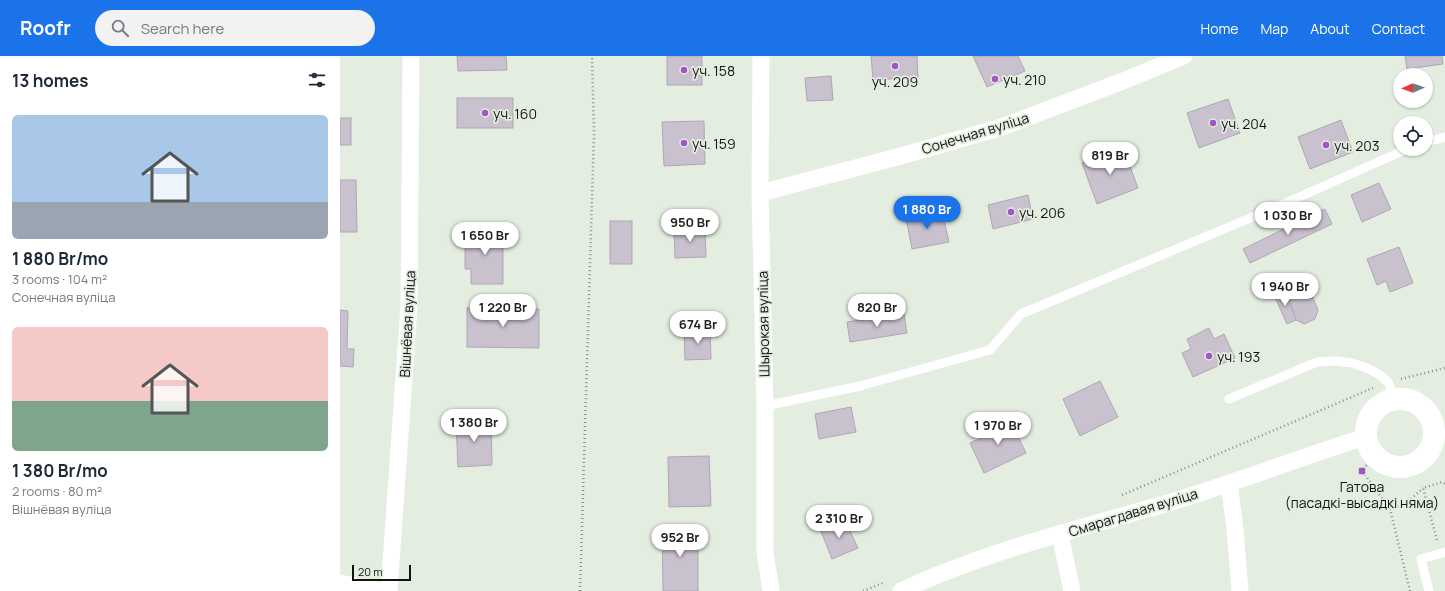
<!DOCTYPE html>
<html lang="en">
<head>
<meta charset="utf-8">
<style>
  :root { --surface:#fff; --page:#f2f2f3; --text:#1f2937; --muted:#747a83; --accent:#1a73e8 }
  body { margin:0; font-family:Manrope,sans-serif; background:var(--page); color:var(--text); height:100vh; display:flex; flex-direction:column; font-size:15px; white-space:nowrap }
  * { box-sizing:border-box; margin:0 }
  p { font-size:13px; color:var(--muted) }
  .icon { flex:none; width:22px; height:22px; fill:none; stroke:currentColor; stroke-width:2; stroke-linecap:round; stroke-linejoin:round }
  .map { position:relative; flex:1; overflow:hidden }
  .drawer { display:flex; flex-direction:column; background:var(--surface); width:340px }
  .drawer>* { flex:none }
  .needle { width:26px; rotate:268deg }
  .controls { position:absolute; left:1053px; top:12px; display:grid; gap:8px }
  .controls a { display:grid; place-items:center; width:40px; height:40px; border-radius:50%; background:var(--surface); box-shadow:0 1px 3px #0004; font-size:20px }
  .scale { position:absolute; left:12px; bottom:10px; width:59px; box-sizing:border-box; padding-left:4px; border:2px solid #111510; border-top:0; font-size:11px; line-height:14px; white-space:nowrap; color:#111510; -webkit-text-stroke:3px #e3ede0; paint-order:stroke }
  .price { position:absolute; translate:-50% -34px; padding:0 9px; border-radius:14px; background:#fff; color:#222; font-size:13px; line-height:26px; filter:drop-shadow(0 1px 2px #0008) }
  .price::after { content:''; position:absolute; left:50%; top:24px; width:12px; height:9px; margin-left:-6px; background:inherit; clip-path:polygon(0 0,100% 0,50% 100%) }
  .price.selected { background:var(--accent); color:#fff }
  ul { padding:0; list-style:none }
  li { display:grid; align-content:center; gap:8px; height:212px; padding:0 12px }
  li span { display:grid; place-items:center; height:124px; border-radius:6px; color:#555 }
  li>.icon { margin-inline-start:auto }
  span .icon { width:72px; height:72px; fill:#fffc; stroke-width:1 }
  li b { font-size:17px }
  h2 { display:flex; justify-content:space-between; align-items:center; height:48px; padding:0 12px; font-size:17px }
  header { display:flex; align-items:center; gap:24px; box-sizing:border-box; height:56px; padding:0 20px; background:var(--accent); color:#fff }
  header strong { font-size:19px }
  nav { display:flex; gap:22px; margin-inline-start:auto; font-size:14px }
  .search { width:280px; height:36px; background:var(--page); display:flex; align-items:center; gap:10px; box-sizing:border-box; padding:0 14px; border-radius:22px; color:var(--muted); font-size:15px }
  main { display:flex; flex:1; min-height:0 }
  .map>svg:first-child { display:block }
  .building { fill:#c9c1ce; stroke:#afa7b4 }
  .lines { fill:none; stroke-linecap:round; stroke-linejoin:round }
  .path { stroke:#899187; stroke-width:2.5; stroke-dasharray:1 3; stroke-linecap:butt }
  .service { stroke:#fff; stroke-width:9 }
  .minor { stroke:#fff; stroke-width:17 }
  .tertiary { stroke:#fff; stroke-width:22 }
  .poi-dot { fill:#a255c7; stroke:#e3ede0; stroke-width:1.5 }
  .labels { text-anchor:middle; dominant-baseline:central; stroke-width:3.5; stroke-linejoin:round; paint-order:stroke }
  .poi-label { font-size:14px; fill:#111510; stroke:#e3ede0; text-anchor:start }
  .street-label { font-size:14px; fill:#111510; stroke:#e3ede0 }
</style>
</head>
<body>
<header>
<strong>Roofr</strong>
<div class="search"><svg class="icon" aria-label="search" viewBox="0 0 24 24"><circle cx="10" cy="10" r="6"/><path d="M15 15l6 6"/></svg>Search here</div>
<nav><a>Home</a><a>Map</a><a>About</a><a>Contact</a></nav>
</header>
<main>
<section class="drawer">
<h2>13 homes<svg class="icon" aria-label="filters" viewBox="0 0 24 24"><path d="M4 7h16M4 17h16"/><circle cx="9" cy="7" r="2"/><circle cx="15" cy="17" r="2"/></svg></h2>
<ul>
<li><span style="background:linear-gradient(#a9c7e8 70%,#9aa5b1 0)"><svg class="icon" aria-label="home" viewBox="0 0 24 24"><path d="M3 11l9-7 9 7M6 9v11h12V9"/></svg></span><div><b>1 880 Br/mo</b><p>3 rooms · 104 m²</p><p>Сонечная вуліца</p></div></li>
<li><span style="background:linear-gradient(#f6c9c9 60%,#7fa58c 0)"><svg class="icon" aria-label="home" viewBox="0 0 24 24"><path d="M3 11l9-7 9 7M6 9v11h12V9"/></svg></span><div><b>1 380 Br/mo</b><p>2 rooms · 80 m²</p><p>Вішнёвая вуліца</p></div></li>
</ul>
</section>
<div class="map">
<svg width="1105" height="535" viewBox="0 0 1105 535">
  <rect width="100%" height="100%" fill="#e3ede0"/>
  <g class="building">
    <polygon points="117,0 166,0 167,14 118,15"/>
    <rect x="327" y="0" width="35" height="29"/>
    <polygon points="531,0 577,0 578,21 533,24"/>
    <polygon points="633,0 678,0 685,15 647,31"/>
    <polygon points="1065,0 1102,0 1103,8 1067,13"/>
    <polygon points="491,20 493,44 467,45 465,22"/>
    <rect x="117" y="42" width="56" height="30"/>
    <polygon points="888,43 900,77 859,92 847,57"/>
    <rect x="0" y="62" width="11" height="27"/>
    <polygon points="1001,64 1013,96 970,113 958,81"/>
    <polygon points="364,65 365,108 324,110 322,66"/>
    <polygon points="783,92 798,132 757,148 742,107"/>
    <polygon points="0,124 16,124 17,176 0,176"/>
    <polygon points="1039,127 1051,153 1022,166 1011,139"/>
    <polygon points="688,139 693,163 653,173 648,149"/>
    <polygon points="985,153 992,168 910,207 903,193"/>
    <polygon points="602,155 609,186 572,193 566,162"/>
    <rect x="270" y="165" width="22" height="43"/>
    <polygon points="365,172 366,201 335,202 334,173"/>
    <polygon points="125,174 163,174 163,228 131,228 131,213 125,213"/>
    <polygon points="1059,191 1073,227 1050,236 1046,225 1037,229 1027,203"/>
    <polygon points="957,222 966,226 978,254 975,263 964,268 956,264 945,234 948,225"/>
    <polygon points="945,234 956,264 947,268 934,239"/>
    <polygon points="127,252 199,253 199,292 127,291"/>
    <polygon points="0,254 8,255 7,293 14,293 13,311 0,310"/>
    <polygon points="564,258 567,277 510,286 507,266"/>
    <polygon points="869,272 874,283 884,278 895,302 853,321 842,297 851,293 847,283"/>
    <polygon points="370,274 371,303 345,304 344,275"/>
    <polygon points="760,325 778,361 740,380 723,343"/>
    <polygon points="511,351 516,376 479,383 475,358"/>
    <polygon points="668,360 686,397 644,417 630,387 654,376 650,368"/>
    <polygon points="151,363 152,409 118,411 116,365"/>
    <polygon points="369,400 371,450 329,451 328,401"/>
    <polygon points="504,462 518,492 492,503 480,473"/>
    <polygon points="322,469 358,469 358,535 323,535"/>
  </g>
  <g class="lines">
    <g class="path">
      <polyline points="1061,323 1105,312"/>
      <polyline points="1034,400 1022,415 1050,453"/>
      <polyline points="782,439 1033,332"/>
      <polyline points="1097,484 1083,432 1102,426 1105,428"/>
      <polyline points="240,535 254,77 252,0"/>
      <polyline points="523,535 545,526"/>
      <polyline points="1070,535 1050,453 1067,447 1083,432"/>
    </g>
    <g class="service">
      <polyline points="1086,86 1105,81"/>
      <polyline points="889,343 977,306 995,305 1012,307 1027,312 1040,319 1048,326 1055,343"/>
      <polyline points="425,350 520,330 650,294 681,258 939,150 1067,93"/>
      <polyline points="1089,535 1081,503 1105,496"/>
    </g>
    <g class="minor">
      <polyline points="421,0 420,137 425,350 425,496 431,535"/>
      <polyline points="420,137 561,100 662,71 783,25 844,0"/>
      <polyline points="889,427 895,473 900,535"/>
      <polyline points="720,478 732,535"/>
      <polyline points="0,527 41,535"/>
      <polyline points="49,535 69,250 71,0"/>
      <path d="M561,535c85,-40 177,-62 267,-88 66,-20 131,-45 197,-66"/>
    </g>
    <circle class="tertiary" cx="1060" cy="377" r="34"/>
  </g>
  <g class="poi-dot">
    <circle cx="555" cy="10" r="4"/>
    <circle cx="344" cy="14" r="4"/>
    <circle cx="655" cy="23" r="4"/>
    <circle cx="145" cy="57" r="4"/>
    <circle cx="873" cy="67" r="4"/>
    <circle cx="344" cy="87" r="4"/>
    <circle cx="986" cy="89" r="4"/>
    <circle cx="671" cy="156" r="4"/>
    <circle cx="869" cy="300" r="4"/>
    <rect x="1018" y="411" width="8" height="8" rx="2"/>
  </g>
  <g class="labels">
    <g class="poi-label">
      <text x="352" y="14">уч. 158</text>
      <text x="663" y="23">уч. 210</text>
      <text x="555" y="25" text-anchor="middle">уч. 209</text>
      <text x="153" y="57">уч. 160</text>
      <text x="881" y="67">уч. 204</text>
      <text x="352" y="87">уч. 159</text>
      <text x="994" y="89">уч. 203</text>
      <text x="679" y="156">уч. 206</text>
      <text x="877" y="300">уч. 193</text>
      <text x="1022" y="430" text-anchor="middle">Гатова<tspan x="1022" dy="16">(пасадкі-высадкі няма)</tspan></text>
    </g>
    <g class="street-label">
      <text transform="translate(635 77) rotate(-17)">Сонечная вуліца</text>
      <text transform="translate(67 268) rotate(-87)">Вішнёвая вуліца</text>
      <text transform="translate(423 268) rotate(-91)">Шырокая вуліца</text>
      <text transform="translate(793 456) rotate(-17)">Смарагдавая вуліца</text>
    </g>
  </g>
</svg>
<div class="controls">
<a><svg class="needle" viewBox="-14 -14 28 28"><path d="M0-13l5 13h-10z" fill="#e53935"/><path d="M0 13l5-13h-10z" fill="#747a83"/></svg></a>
<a><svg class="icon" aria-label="locate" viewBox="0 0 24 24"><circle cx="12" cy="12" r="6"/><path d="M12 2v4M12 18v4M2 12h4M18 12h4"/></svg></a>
</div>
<div class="scale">20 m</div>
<b class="price" style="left:770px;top:120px">819 Br</b>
<b class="price selected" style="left:587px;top:174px">1 880 Br</b>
<b class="price" style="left:948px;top:180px">1 030 Br</b>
<b class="price" style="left:350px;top:187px">950 Br</b>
<b class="price" style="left:145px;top:200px">1 650 Br</b>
<b class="price" style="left:945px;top:251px">1 940 Br</b>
<b class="price" style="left:163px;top:272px">1 220 Br</b>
<b class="price" style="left:537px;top:272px">820 Br</b>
<b class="price" style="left:358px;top:289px">674 Br</b>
<b class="price" style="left:134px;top:387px">1 380 Br</b>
<b class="price" style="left:658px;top:390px">1 970 Br</b>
<b class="price" style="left:499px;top:483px">2 310 Br</b>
<b class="price" style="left:340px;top:502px">952 Br</b>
</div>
</main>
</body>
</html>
